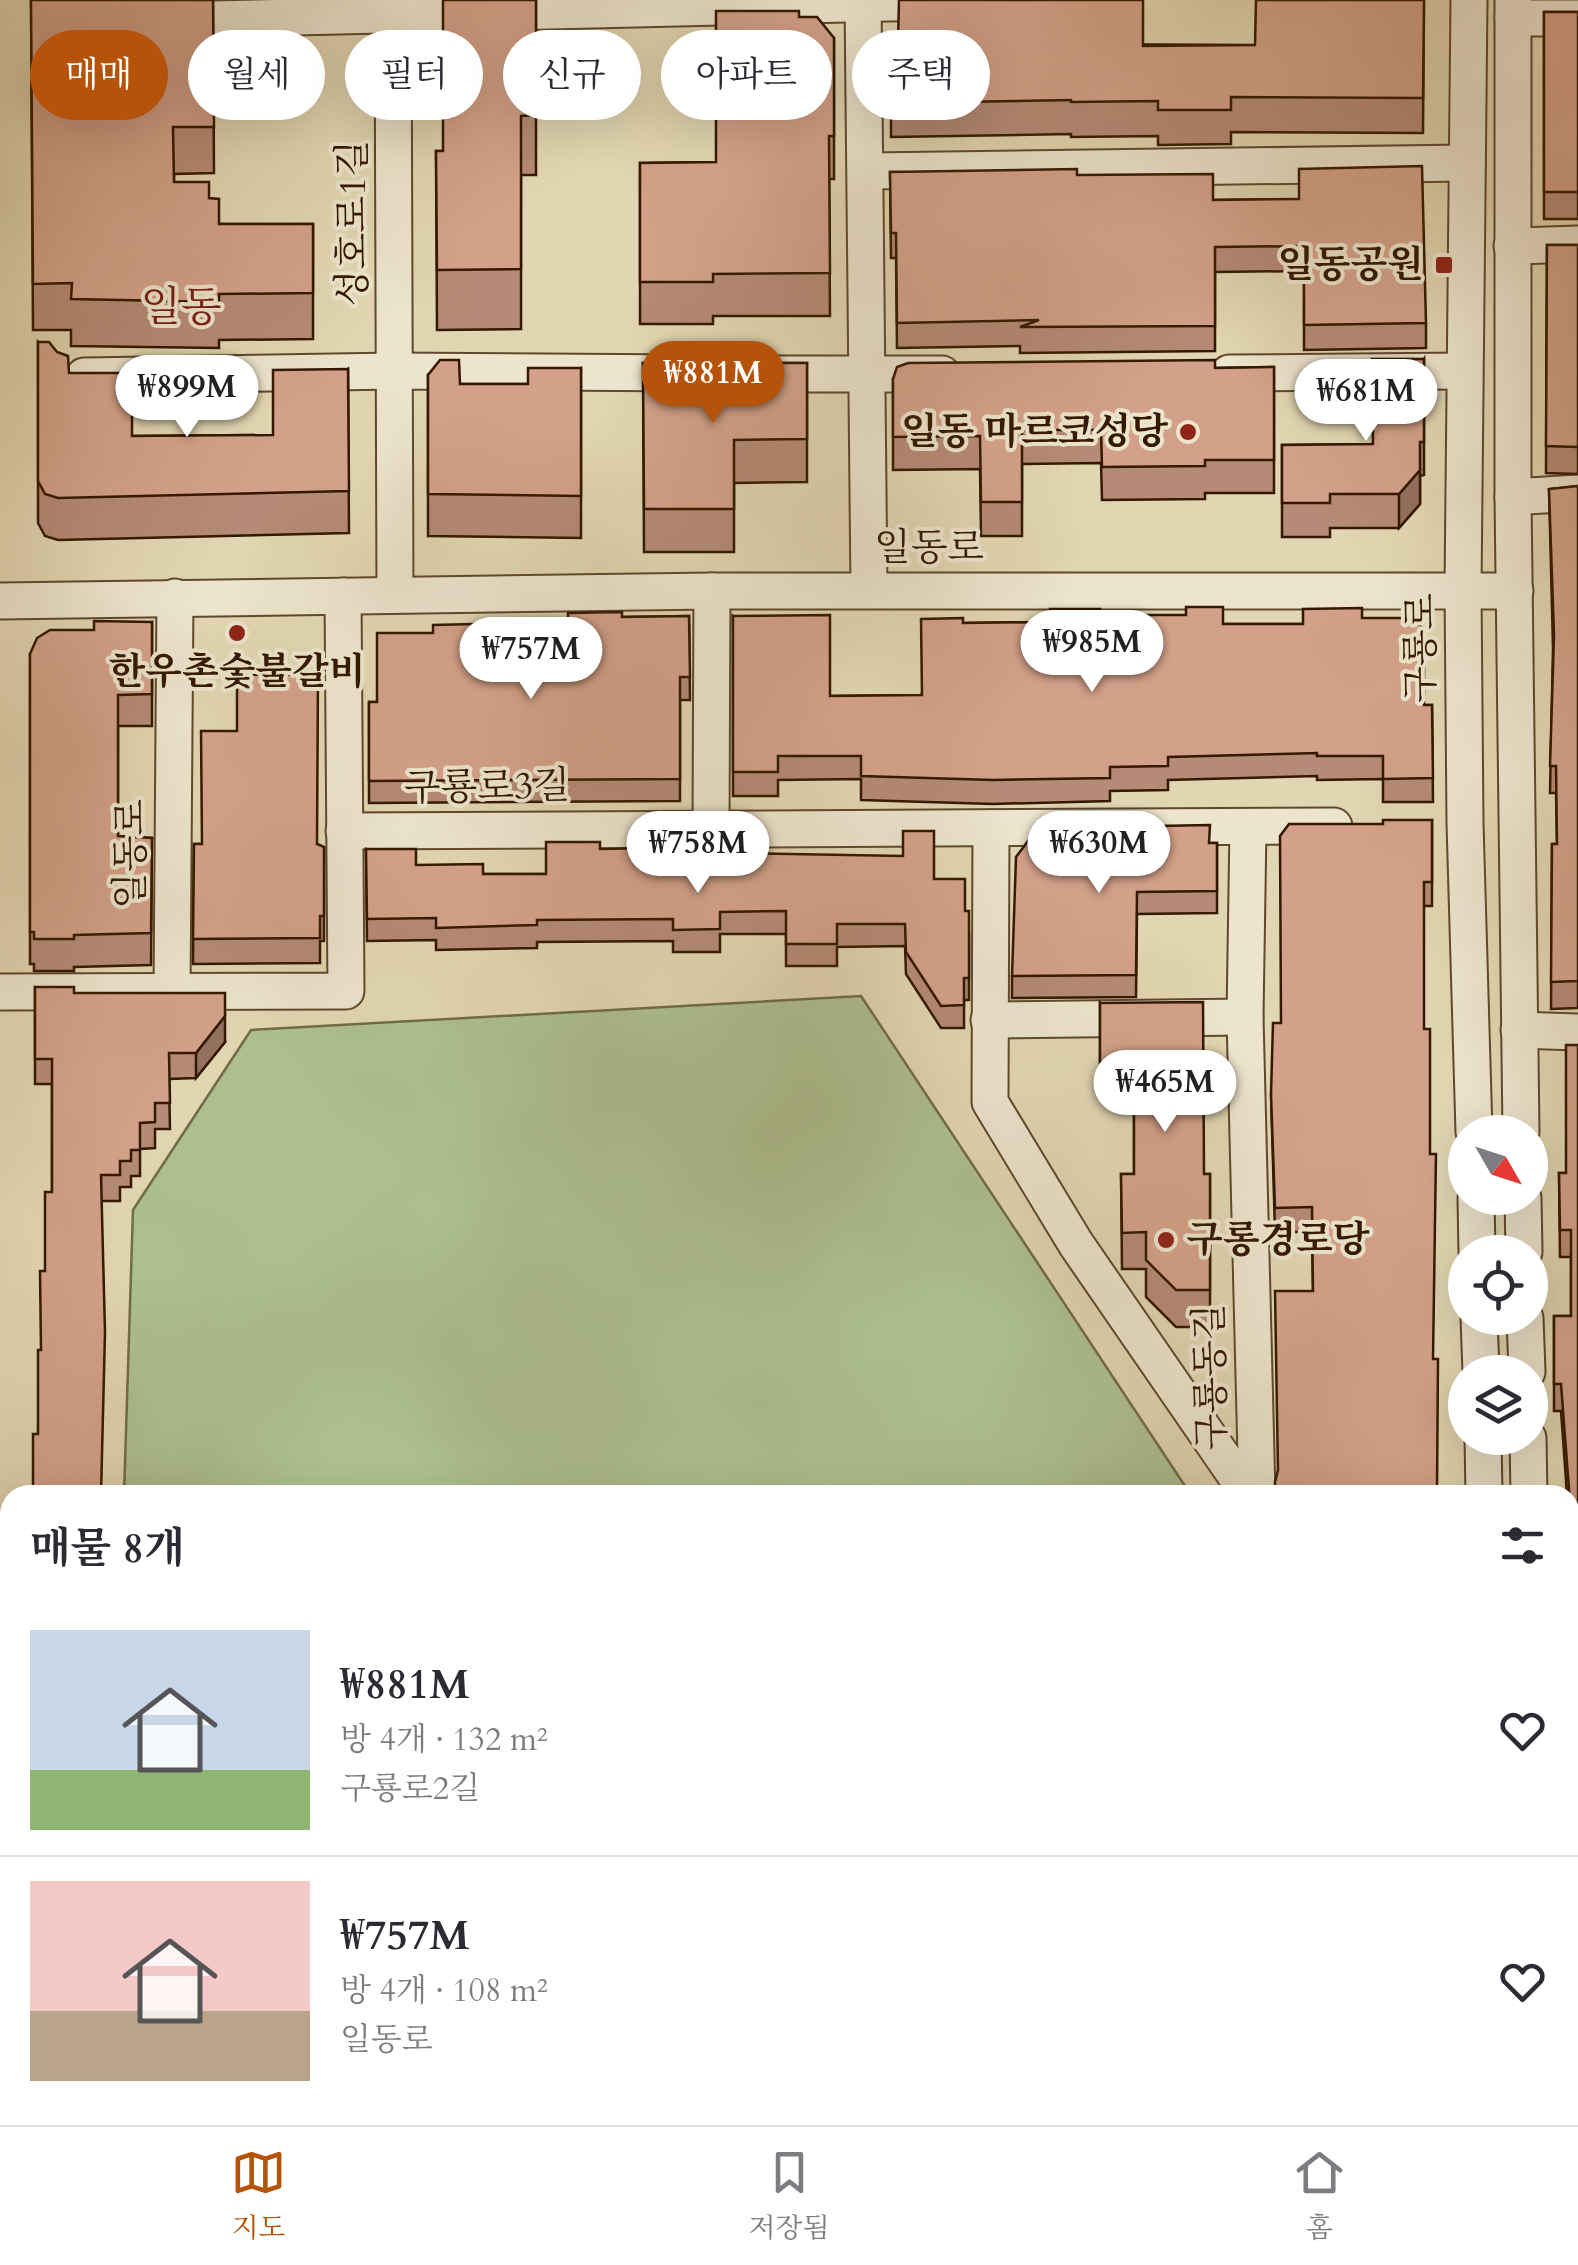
<!DOCTYPE html>
<html lang="ko">
<head>
<meta charset="utf-8">
<style>
  :root { --surface:#fff; --page:#f7f7f7; --text:#2b2b33; --muted:#7c7c81; --line:#e1e1e2; --accent:#b45309 }
  body { margin:0; font-family:Cardo,"Noto Serif KR",serif; background:var(--page); color:var(--text); height:100vh; display:flex; flex-direction:column; font-size:38px; white-space:nowrap }
  * { box-sizing:border-box; margin:0 }
  p { font-size:32px; color:var(--muted) }
  .icon { flex:none; width:55px; height:55px; fill:none; stroke:currentColor; stroke-width:2; stroke-linecap:round; stroke-linejoin:round }
  .map { position:relative; flex:1; overflow:hidden }
  .sheet { position:absolute; left:0px; top:1485px; width:1580px; height:640px; display:flex; flex-direction:column; background:var(--surface); border-radius:30px 30px 0 0; box-shadow:0 10px 40px #0002 }
  .sheet>* { flex:none }
  .hud { position:absolute; left:30px; top:30px; width:1000px; height:90px; display:flex; gap:20px }
  .needle { width:65px; rotate:129deg }
  .tools { position:absolute; left:1448px; top:1115px; display:grid; gap:20px }
  .tools a { display:grid; place-items:center; width:100px; height:100px; border-radius:50%; background:var(--surface); box-shadow:0 10px 40px #0002; font-size:50px }
  .price { position:absolute; translate:-50% -85px; padding:0 22px; border-radius:35px; background:#fff; color:#222; font-size:32px; line-height:65px; filter:drop-shadow(0 2px 5px #0008) }
  .price::after { content:''; position:absolute; left:50%; top:60px; width:30px; height:22px; margin-left:-15px; background:inherit; clip-path:polygon(0 0,100% 0,50% 100%) }
  .price.on { background:var(--accent); color:#fff }
  ul { padding:0; list-style:none }
  li { display:flex; align-items:center; gap:30px; height:250px; padding:0 30px }
  li+li { border-top:2px solid var(--line) }
  li span { display:grid; place-items:center; flex:none; width:280px; height:200px; border-radius:0px; color:#555 }
  li>.icon { margin-inline-start:auto }
  span .icon { width:120px; height:120px; fill:#fffc; stroke-width:1 }
  li b { font-size:42px }
  h2 { display:flex; justify-content:space-between; align-items:center; height:120px; padding:0 30px; font-size:42px }
  .tag { padding:0 35px; border-radius:45px; background:var(--surface); box-shadow:0 10px 40px #0002; font-size:35px; line-height:90px }
  .tag.on { background:var(--accent); color:#fff }
  .tabs { display:flex; justify-content:space-around; align-items:center; height:140px; border-top:2px solid var(--line); background:var(--surface); font-size:28px; color:var(--muted) }
  .tabs a { display:grid; justify-items:center; gap:5px }
  .tabs .on { color:var(--accent) }
  .map>svg:first-child { display:block }
  .green { fill:#adbf90; stroke:#706c48; stroke-width:2.5 }
  .lines { fill:none; stroke-linecap:round; stroke-linejoin:round }
  .minor-casing { stroke:#5f482c; stroke-width:39 }
  .minor { stroke:#ece4cd; stroke-width:35 }
  .wall { fill:#b58a76; stroke:#341900; stroke-width:2.5 }
  .shaded-wall { fill:#947160; stroke:#341900; stroke-width:2.5 }
  .building { fill:#d3a189; stroke:#341900; stroke-width:2.5 }
  .poi-dot { fill:#8f2418; stroke:#ece4cd; stroke-width:4 }
  .labels { text-anchor:middle; dominant-baseline:central; stroke-width:8; stroke-linejoin:round; paint-order:stroke }
  .street-label { font-size:38px; fill:#341900; stroke:#ece4cd }
  .poi-label { font-size:38px; font-weight:bold; fill:#341900; stroke:#ece4cd; text-anchor:end }
  .quarter-label { font-size:42px; fill:#7a1f14; stroke:#ece4cd }
</style>
</head>
<body>
<div class="map">
<svg width="1578" height="2125" viewBox="0 0 1578 2125">
  <rect width="100%" height="100%" fill="#e1d6b2"/>
  <filter id="stains"><feTurbulence type="fractalNoise" baseFrequency=".002" numOctaves="4"/><feColorMatrix values="0 0 0 0 .2 0 0 0 0 .09 0 0 0 0 .02 0 0 0 .5 -.17"/></filter>
  <radialGradient id="worn" r=".72"><stop offset=".6" stop-color="#630" stop-opacity="0"/><stop offset="1" stop-color="#630" stop-opacity=".3"/></radialGradient>
  <g class="green">
    <polygon points="861,996 1191,1495 124,1495 133,1210 251,1030"/>
    <polygon points="106,2115 1270,2115 1271,2125 105,2125"/>
  </g>
  <g class="lines">
    <g class="minor-casing">
      <g id="minor">
        <polyline points="393,0 395,595"/>
        <polyline points="863,0 869,590"/>
        <polyline points="1469,0 1463,589 1465,823 1474,1132"/>
        <polyline points="1513,0 1513,497 1521,1132"/>
        <polyline points="1513,18 1578,18"/>
        <polyline points="169,20 1022,0"/>
        <polyline points="867,171 1467,163"/>
        <polyline points="1512,246 1578,244"/>
        <polyline points="1229,373 1464,371"/>
        <polyline points="759,374 942,374"/>
        <polyline points="84,376 396,371 692,373"/>
        <polyline points="1513,497 1578,493"/>
        <polyline points="0,601 712,591 1515,591"/>
        <polyline points="711,827 712,591"/>
        <polyline points="1248,827 1245,1017 1257,1495"/>
        <polyline points="991,828 990,1102 1076,1244 1249,1495"/>
        <polyline points="344,831 1334,826"/>
        <polyline points="0,992 346,991 343,596"/>
        <polyline points="172,992 175,597"/>
        <polyline points="989,1020 1245,1017"/>
        <polyline points="1519,1030 1578,1032"/>
        <polyline points="1476,1198 1477,1252"/>
        <polyline points="1523,1198 1524,1252"/>
        <polyline points="1479,1318 1481,1372"/>
        <polyline points="1525,1318 1527,1372"/>
        <polyline points="1483,1438 1484,1495"/>
        <polyline points="1528,1438 1529,1495"/>
        <polyline points="1570,1581 1578,1580"/>
        <polyline points="1570,1895 1578,1960"/>
        <polyline points="1570,2062 1578,2061"/>
        <polyline points="1320,2115 1321,2125"/>
        <polyline points="1550,2115 1551,2125"/>
      </g>
    </g>
    <use href="#minor" class="minor"/>
  </g>
  <g class="wall">
    <polygon points="31,0 213,0 214,173 174,174 174,182 209,198 219,224 313,224 313,339 219,340 219,348 71,346 71,330 33,330"/>
    <polygon points="536,0 536,175 521,175 521,329 437,330 436,151 443,151"/>
    <polygon points="1424,0 1423,133 1231,132 1231,144 1158,145 1158,136 1071,137 1071,134 891,137 891,43 1255,45"/>
    <rect x="1544" y="12" width="34" height="207"/>
    <polygon points="799,17 834,38 834,179 829,179 830,316 713,316 713,324 640,324 640,163 716,162"/>
    <polygon points="890,172 1077,175 1213,200 1299,199 1426,323 1426,348 1304,350 1304,271 1215,272 1215,351 1020,353 1020,346 897,348 896,258 891,258"/>
    <polygon points="1547,245 1578,245 1578,474 1546,473"/>
    <polygon points="38,342 132,436 273,435 348,369 349,533 58,540 45,536 38,523"/>
    <polygon points="1424,359 1424,475 1420,476 1420,504 1399,528 1330,528 1330,537 1282,537 1282,445 1372,444"/>
    <polygon points="643,363 807,363 807,482 734,483 734,552 644,552"/>
    <polygon points="1274,367 1274,493 1205,493 1205,499 1102,500 1101,463 1022,464 1022,536 981,536 980,469 893,470 893,379 1215,368"/>
    <polygon points="581,368 581,538 428,536 428,375 460,384 528,384"/>
    <polygon points="1578,486 1578,1008 1551,1009 1552,844 1557,844 1556,793 1550,793 1553,648 1549,489"/>
    <polygon points="1100,615 1223,624 1303,624 1362,618 1424,705 1432,705 1433,802 1383,802 1383,779 1317,780 1317,776 1168,780 1168,790 1110,791 1110,801 993,804 861,800 861,779 778,780 778,796 733,796 733,616 830,696 921,695 963,623 1050,622"/>
    <polygon points="689,616 690,700 680,700 680,801 369,803 369,702 377,702 433,633 474,631 568,630 622,617"/>
    <polygon points="152,622 152,726 118,726 118,836 152,838 151,965 74,967 74,971 34,971 34,964 30,964 30,654 94,630"/>
    <polygon points="1432,820 1432,906 1424,906 1278,1471 1313,1291 1312,1232 1275,1232 1271,1094 1281,1023 1383,824"/>
    <polygon points="1209,843 1217,843 1217,913 1137,914 1136,997 1012,998 1012,976"/>
    <polygon points="194,844 317,844 324,847 324,941 320,941 320,963 193,964"/>
    <polygon points="366,849 416,865 483,874 546,874 600,849 655,869 934,879 965,911 969,933 969,1000 964,1000 964,1028 941,1028 906,974 905,946 837,947 837,966 786,966 786,934 720,934 720,952 673,952 673,941 537,942 537,948 436,950 436,940 367,941"/>
    <polygon points="35,987 74,993 225,1042 196,1078 169,1079 170,1129 155,1129 155,1148 140,1149 140,1176 131,1176 131,1187 120,1187 120,1201 102,1201 38,1434 45,1271 52,1192 52,1084 35,1084"/>
    <polygon points="1100,1003 1204,1174 1210,1174 1210,1327 1176,1327 1146,1297 1146,1269 1122,1269 1121,1174 1134,1174 1134,1098 1100,1098"/>
    <polygon points="1578,1045 1578,1555 1572,1556 1570,1495 1567,1495 1561,1411 1554,1411 1554,1316 1571,1316 1571,1257 1560,1257 1559,1173 1566,1173"/>
    <polygon points="1578,1581 1578,1676 1577,1676 1570,1621 1570,1582"/>
  </g>
  <g class="shaded-wall">
    <polygon points="1420,470 1420,504 1399,528 1399,494"/>
    <polygon points="225,1016 225,1042 196,1078 196,1053"/>
  </g>
  <g class="building">
    <polygon points="31,0 213,0 214,127 173,127 174,182 209,182 209,198 219,199 219,224 313,224 313,293 219,294 219,302 71,299 72,283 33,284"/>
    <polygon points="443,0 536,0 536,115 521,116 521,269 437,270 436,151 443,151"/>
    <polygon points="899,0 1143,0 1143,46 1255,45 1256,0 1424,0 1423,98 1231,97 1231,110 1158,110 1158,101 1071,102 1071,100 891,103 891,43 898,43"/>
    <polygon points="716,11 799,11 799,17 817,17 834,38 834,136 829,136 830,273 713,274 713,282 640,282 640,163 716,162"/>
    <rect x="1544" y="12" width="34" height="180"/>
    <polygon points="1422,166 1426,323 1304,325 1304,246 1215,247 1215,326 1020,327 1039,320 897,323 896,233 891,233 890,172 1077,169 1077,175 1213,174 1213,200 1299,199 1299,169"/>
    <polygon points="1547,245 1578,245 1578,447 1546,446"/>
    <polygon points="38,342 49,342 57,352 68,356 69,373 132,373 132,436 273,435 273,370 348,369 349,491 58,498 45,494 38,481"/>
    <polygon points="1372,359 1424,359 1424,442 1420,442 1420,470 1399,494 1330,494 1330,503 1282,503 1282,445 1373,444"/>
    <polygon points="440,360 459,360 460,384 528,384 528,368 581,368 581,496 428,494 428,375"/>
    <polygon points="1215,360 1215,368 1274,367 1274,460 1205,460 1205,466 1102,467 1101,430 1022,430 1022,502 981,502 980,436 893,437 893,379 897,367 908,363"/>
    <polygon points="643,363 807,363 807,439 734,440 734,509 644,509"/>
    <polygon points="1578,486 1578,981 1551,982 1552,844 1557,844 1556,766 1550,766 1554,635 1549,489"/>
    <polygon points="1186,607 1223,607 1223,624 1303,624 1303,609 1362,608 1362,618 1408,618 1420,625 1424,635 1424,705 1432,705 1433,778 1383,779 1383,756 1317,756 1317,753 1168,757 1168,766 1110,767 1110,778 993,780 861,776 861,756 778,756 778,772 733,772 733,616 830,615 830,696 922,695 921,619 963,618 963,623 1050,622 1050,609 1100,609 1100,615 1186,615"/>
    <polygon points="622,612 622,617 689,616 690,677 680,677 680,779 369,781 369,702 377,702 377,633 433,633 433,625 474,624 474,631 568,630 568,613"/>
    <polygon points="94,621 152,622 152,694 118,695 118,836 152,838 151,933 74,935 74,939 34,939 34,932 30,932 30,654 37,638 50,630 94,630"/>
    <polygon points="318,674 317,844 324,847 324,916 320,916 320,938 193,939 194,844 202,844 201,731 237,731 237,675"/>
    <polygon points="1383,820 1432,820 1432,882 1424,882 1424,1029 1430,1029 1430,1154 1436,1154 1433,1359 1438,1359 1437,1490 1440,1490 1440,1495 1275,1495 1275,1482 1278,1470 1275,1291 1313,1291 1312,1207 1275,1208 1271,1094 1273,1023 1281,1023 1280,836 1289,824 1383,824"/>
    <polygon points="1210,825 1209,843 1217,843 1217,891 1137,892 1136,975 1012,976 1016,857 1031,837 1084,837 1084,832 1156,832 1156,826"/>
    <polygon points="903,831 934,831 934,879 965,879 965,911 969,911 969,978 964,978 964,1005 941,1006 906,952 905,924 837,924 837,944 786,944 786,911 720,912 720,929 673,930 673,919 537,920 537,925 436,928 436,918 367,919 366,849 416,849 416,865 483,864 483,874 546,874 546,842 600,842 600,849 655,848 655,869 733,869 733,853 903,856"/>
    <polygon points="35,987 74,987 74,993 225,993 225,1016 196,1053 169,1053 170,1103 155,1103 155,1122 140,1123 140,1150 131,1150 131,1161 120,1161 120,1175 101,1175 105,1332 101,1495 33,1495 33,1434 38,1434 38,1350 41,1350 40,1271 45,1271 45,1192 52,1192 52,1059 35,1059"/>
    <polygon points="1203,1002 1204,1174 1210,1174 1210,1290 1176,1290 1146,1260 1146,1232 1122,1233 1121,1174 1134,1174 1134,1062 1100,1062 1100,1003"/>
    <polygon points="1566,1045 1578,1045 1578,1528 1572,1529 1561,1384 1554,1384 1554,1316 1571,1316 1571,1230 1560,1230 1559,1173 1566,1173"/>
    <polygon points="1578,1581 1578,1650 1577,1650 1570,1595 1570,1582"/>
    <polygon points="0,1832 10,1832 10,2115 71,2115 71,2125 0,2125"/>
    <polygon points="1349,2115 1513,2115 1515,2125 1350,2125"/>
  </g>
  <g class="poi-dot">
    <rect x="1434" y="255" width="20" height="20" rx="5"/>
    <circle cx="1188" cy="432" r="10"/>
    <circle cx="237" cy="633" r="10"/>
    <circle cx="1166" cy="1240" r="10"/>
  </g>
  <g class="labels">
    <g class="street-label">
      <text transform="translate(353 223) rotate(-90)">성호로1길</text>
      <text x="929" y="548">일동로</text>
      <text transform="translate(1421 648) rotate(-90)">구룡로</text>
      <text transform="translate(487 787) rotate(-1)">구룡로3길</text>
      <text transform="translate(131 854) rotate(-90)">일동로</text>
      <text transform="translate(1211 1377) rotate(-91)">구룡동길</text>
    </g>
    <g class="poi-label">
      <text x="1424" y="265">일동공원</text>
      <text x="1168" y="432">일동 마르코성당</text>
      <text x="237" y="672" text-anchor="middle">한우촌숯불갈비</text>
      <text x="1186" y="1240" text-anchor="start">구롱경로당</text>
    </g>
    <g class="quarter-label">
      <text x="181" y="307">일동</text>
    </g>
  </g>
  <rect width="100%" height="100%" filter="url(#stains)"/>
  <rect width="100%" height="100%" fill="url(#worn)"/>
</svg>
<div class="tools">
<a><svg class="needle" viewBox="-14 -14 28 28"><path d="M0-13l5 13h-10z" fill="#e53935"/><path d="M0 13l5-13h-10z" fill="#7c7c81"/></svg></a>
<a><svg class="icon" aria-label="locate" viewBox="0 0 24 24"><circle cx="12" cy="12" r="6"/><path d="M12 2v4M12 18v4M2 12h4M18 12h4"/></svg></a>
<a><svg class="icon" aria-label="layers" viewBox="0 0 24 24"><path d="M12 4l9 5-9 5-9-5zM3 14l9 5 9-5"/></svg></a>
</div>
<b class="price on" style="left:713px;top:426px">₩881M</b>
<b class="price" style="left:187px;top:440px">₩899M</b>
<b class="price" style="left:1366px;top:444px">₩681M</b>
<b class="price" style="left:1092px;top:695px">₩985M</b>
<b class="price" style="left:531px;top:702px">₩757M</b>
<b class="price" style="left:698px;top:896px">₩758M</b>
<b class="price" style="left:1099px;top:896px">₩630M</b>
<b class="price" style="left:1165px;top:1135px">₩465M</b>
<div class="hud">
<a class="tag on">매매</a>
<a class="tag">월세</a>
<a class="tag">필터</a>
<a class="tag">신규</a>
<a class="tag">아파트</a>
<a class="tag">주택</a>
</div>
<section class="sheet">
<h2>매물 8개<svg class="icon" aria-label="filters" viewBox="0 0 24 24"><path d="M4 7h16M4 17h16"/><circle cx="9" cy="7" r="2"/><circle cx="15" cy="17" r="2"/></svg></h2>
<ul>
<li><span style="background:linear-gradient(#c9d6e8 70%,#8fb573 0)"><svg class="icon" aria-label="home" viewBox="0 0 24 24"><path d="M3 11l9-7 9 7M6 9v11h12V9"/></svg></span><div><b>₩881M</b><p>방 4개 · 132 m²</p><p>구룡로2길</p></div><svg class="icon" aria-label="heart" viewBox="0 0 24 24"><path d="M12 20l-8-8c-3-5 5-10 8-4 3-6 11-1 8 4z"/></svg></li>
<li><span style="background:linear-gradient(#f6c9c9 65%,#b9a48a 0)"><svg class="icon" aria-label="home" viewBox="0 0 24 24"><path d="M3 11l9-7 9 7M6 9v11h12V9"/></svg></span><div><b>₩757M</b><p>방 4개 · 108 m²</p><p>일동로</p></div><svg class="icon" aria-label="heart" viewBox="0 0 24 24"><path d="M12 20l-8-8c-3-5 5-10 8-4 3-6 11-1 8 4z"/></svg></li>
</ul>
</section>
</div>
<nav class="tabs">
<a class="on"><svg class="icon" aria-label="map" viewBox="0 0 24 24"><path d="M3 6l6-2 6 2 6-2v14l-6 2-6-2-6 2zM9 4v14M15 6v14"/></svg>지도</a>
<a><svg class="icon" aria-label="saved" viewBox="0 0 24 24"><path d="M7 4h10v16l-5-4-5 4z"/></svg>저장됨</a>
<a><svg class="icon" aria-label="home" viewBox="0 0 24 24"><path d="M3 11l9-7 9 7M6 9v11h12V9"/></svg>홈</a>
</nav>
</body>
</html>
